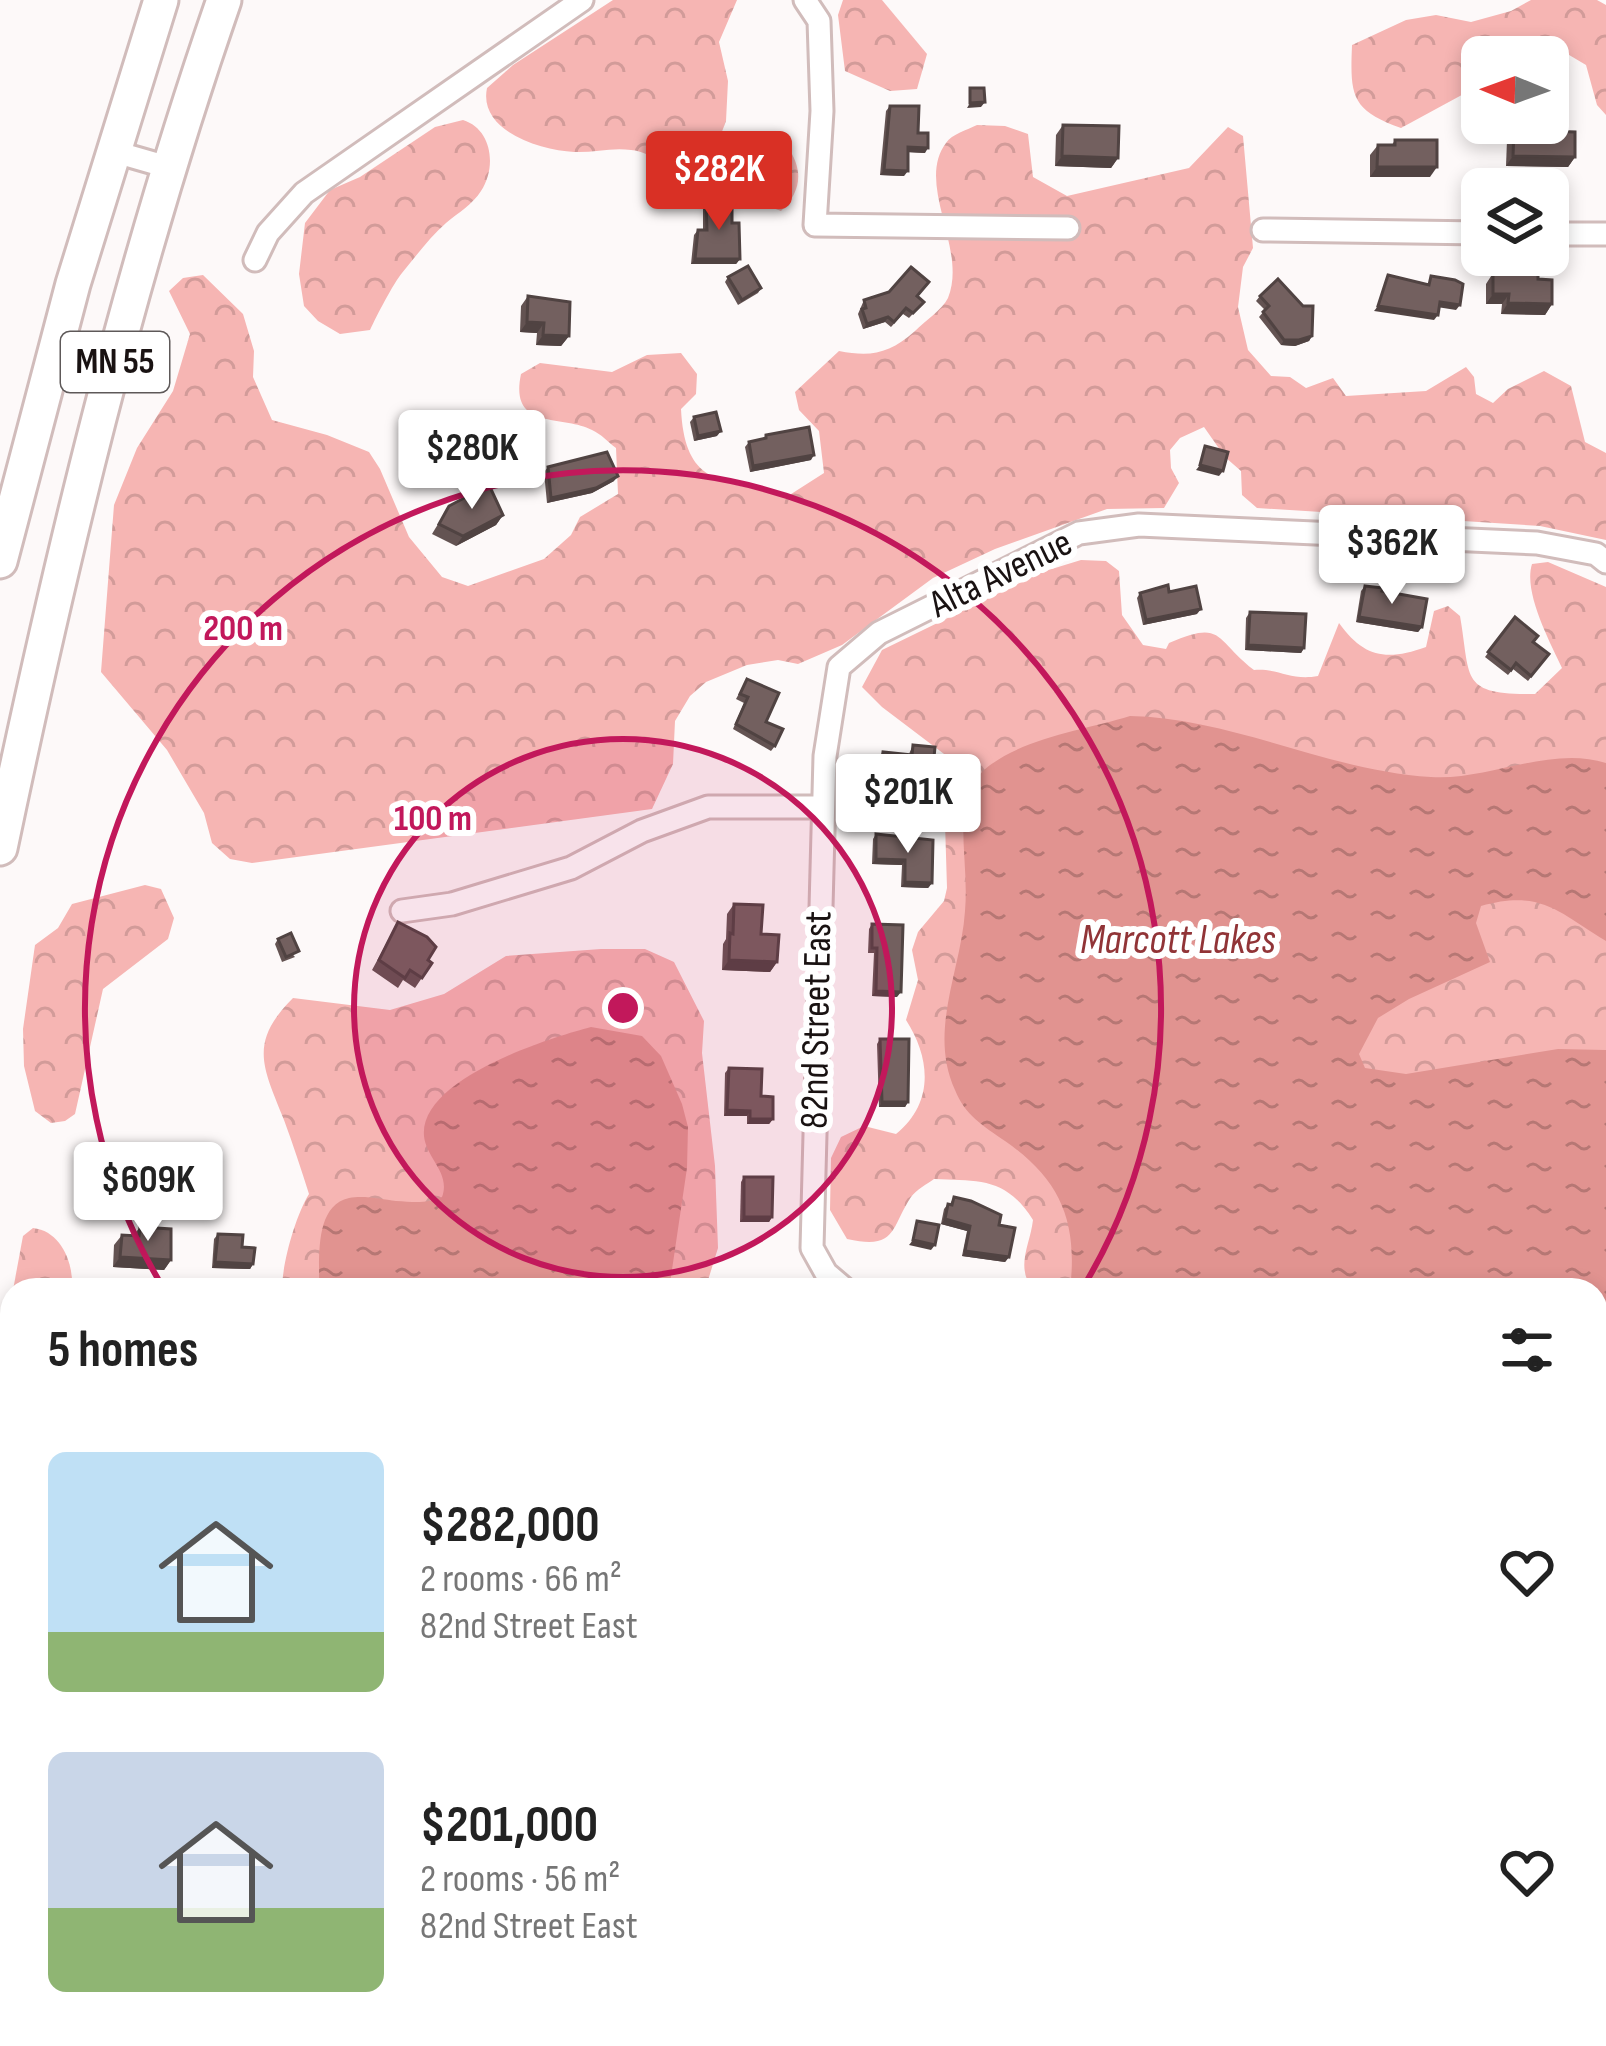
<!DOCTYPE html>
<html lang="en">
<head>
<meta charset="utf-8">
<style>
  :root { --surface:#fff; --page:#f6f6f6; --text:#222; --muted:#767676; --accent:#d93025 }
  body { margin:0; font-family:"Sofia Sans Condensed",sans-serif; background:var(--page); color:var(--text); height:100vh; display:flex; flex-direction:column; font-size:45px; white-space:nowrap }
  * { box-sizing:border-box; margin:0 }
  p { font-size:39px; color:var(--muted) }
  .icon { flex:none; width:66px; height:66px; fill:none; stroke:currentColor; stroke-width:2; stroke-linecap:round; stroke-linejoin:round }
  .map { position:relative; flex:1; overflow:hidden }
  .drawer { position:absolute; left:0px; top:1278px; width:1608px; height:768px; display:flex; flex-direction:column; background:var(--surface); border-radius:36px 36px 0 0; box-shadow:0 6px 18px #0003 }
  .drawer>* { flex:none }
  .needle { width:78px; rotate:271deg }
  .tools { position:absolute; left:1461px; top:36px; display:grid; gap:24px }
  .tools a { display:grid; place-items:center; width:108px; height:108px; border-radius:18px; background:var(--surface); box-shadow:0 6px 18px #0003; font-size:60px }
  .price { position:absolute; translate:-50% -102px; padding:0 27px; border-radius:12px; background:#fff; color:#222; font-size:39px; line-height:78px; filter:drop-shadow(0 3px 6px #0008) }
  .price::after { content:''; position:absolute; left:50%; top:72px; width:36px; height:27px; margin-left:-18px; background:inherit; clip-path:polygon(0 0,100% 0,50% 100%) }
  .price.active { background:var(--accent); color:#fff }
  ul { padding:0; list-style:none }
  li { display:flex; align-items:center; gap:36px; height:300px; padding:0 48px }
  li span { display:grid; place-items:center; flex:none; width:336px; height:240px; border-radius:18px; color:#555 }
  li>.icon { margin-inline-start:auto }
  span .icon { width:144px; height:144px; fill:#fffc; stroke-width:1 }
  li b { font-size:51px }
  h2 { display:flex; justify-content:space-between; align-items:center; height:144px; padding:0 48px; font-size:51px }
  .map>svg:first-child { display:block }
  .forest { fill:url(#forest-crowns) }
  .water { fill:url(#water-ripples) }
  .lines { fill:none; stroke-linecap:round; stroke-linejoin:round }
  .minor-casing { stroke:#d1bcbb; stroke-width:27 }
  .major-casing { stroke:#d1bcbb; stroke-width:33 }
  .highway-casing { stroke:#d1bcbb; stroke-width:39 }
  .minor { stroke:#fff; stroke-width:21 }
  .major { stroke:#fff; stroke-width:27 }
  .highway { stroke:#fff; stroke-width:33 }
  .wall { fill:#635352 }
  .shaded-wall { fill:#504342 }
  .building { fill:#73605f; stroke:#504342; stroke-width:3 }
  .ring { fill:none; stroke:#c2185b; stroke-width:6 }
  .labels { text-anchor:middle; dominant-baseline:central; stroke-width:12; stroke-linejoin:round; paint-order:stroke }
  .shield { fill:#fff; stroke:#5e5959; stroke-width:3 }
  .shield-label { font-size:36px; font-weight:bold; fill:#191212 }
  .street-label { font-size:39px; fill:#191212; stroke:#fff }
  .water-label { font-size:42px; font-style:italic; fill:#913437; stroke:#fff }
  .centre { fill:#c2185b; stroke:#fff; stroke-width:6 }
  .ring-label { font-size:36px; text-anchor:middle; font-weight:bold; fill:#c2185b; stroke:#fff; stroke-width:12; stroke-linejoin:round; paint-order:stroke }
</style>
</head>
<body>
<div class="map">
<svg width="1606" height="2046" viewBox="0 0 1606 2046">
  <defs>
    <pattern id="forest-crowns" width="20" height="18" patternUnits="userSpaceOnUse" patternTransform="scale(3)"><rect width="20" height="18" fill="#f6b5b3"/><path d="M2 6a3 3 0 1 1 6 0M12 15a3 3 0 1 1 6 0" fill="none" stroke="#d29b99"/></pattern>
    <pattern id="water-ripples" width="26" height="14" patternUnits="userSpaceOnUse" patternTransform="scale(3)"><rect width="26" height="14" fill="#e19390"/><path d="M2 4q2-2 4 0t4 0M15 11q2-2 4 0t4 0" fill="none" stroke="#b67774"/></pattern>
  </defs>
  <rect width="100%" height="100%" fill="#fdf9f9"/>
  <g class="forest">
    <path d="M613,0h124l-18,42 9,39 -2,40 -17,45 -22,17c-17,-13 -34,-31 -56,-33 -19,-3 -38,3 -57,2 -34,-2 -96,-21 -87,-64l26,-23z"/>
    <polygon points="843,0 882,0 927,54 917,89 890,91 845,71 838,15"/>
    <path d="M1531,0h66l9,5v110l-9,-10 -11,-40 -27,-16 -19,-2 -17,10h-41v27l-81,44c-50,-18 -51,-32 -49,-83l54,-25 30,-5 35,7 40,-11z"/>
    <path d="M463,120c29,9 34,47 18,71 -8,13 -23,22 -35,32 -16,14 -30,33 -44,50 -9,11 -25,42 -32,57l-30,4 -22,-13 -14,-15 -5,-32 6,-51 25,-33 30,-13 75,-50z"/>
    <path d="M977,125l28,1 23,8 5,43 34,19 122,-28 39,-41 15,9 10,112 -10,19 -5,40 10,43 23,26 19,1 16,11 27,-10 13,18 80,-5 40,-24 8,10 2,17 17,9 15,-14 36,-18 27,15 14,56 21,11v87l-66,-14 -283,-18 -15,-13 -1,-24 -16,-14 -21,-30 -24,11 -10,12 1,18 8,15 -15,25 -57,1 -112,40 -62,29 -91,67 -44,19 -20,-4 -31,5 -41,17 -16,14 -15,25 -2,43 -21,45 -400,54 -22,-4 -18,-16 -8,-30 -37,-63 -66,-78 13,-167 23,-57 36,-57 17,-57 -21,-43 14,-13 20,-3 40,39 11,37 -1,26 19,43 55,15 42,17 11,17 29,68 33,40 26,9 76,-27 27,-24 9,-18 38,-23 -2,-46c-8,-6 -15,-14 -24,-18 -31,-16 -83,1 -71,-56l19,-11 72,9 35,-17 34,-2 16,21 -1,20 -15,15c4,79 42,71 107,87l36,-23 -5,-42 -20,-21 -4,-18 44,-41c32,6 50,3 76,-20 10,-10 27,-21 33,-33 20,-49 -33,-114 -2,-155 6,-9 21,-13 31,-18z"/>
    <path d="M786,145c18,24 16,46 -5,66l-32,-12 -4,-13 12,-33z"/>
    <path d="M1081,560l25,1 13,10 3,44 21,30 23,4 3,-6c55,-24 45,-4 85,27 25,-2 36,11 64,6l21,-53c25,35 48,38 87,24l8,-36 14,-5 12,10c11,63 -1,79 75,78l27,-26c-12,-26 -39,-76 -30,-104l16,-2 58,25v900h-10v-197h-563c-18,-24 -3,-44 0,-70 -27,-43 -54,-39 -99,-41 -7,5 -18,11 -23,18 -21,32 -14,53 -64,42l-17,-29 1,-52 10,-21 23,-11 32,8c38,-31 35,-75 10,-114l12,-40 -6,-30 6,-18 26,-31 3,-13 -3,-98 8,-18 -4,-15 -66,-50 -20,-20 20,-37 160,-78z"/>
    <polygon points="145,885 161,889 174,918 168,939 103,989 75,1114 65,1121 51,1123 35,1111 24,1066 23,1029 35,945 58,928 72,904"/>
    <path d="M601,949h44l29,13 30,59 -2,32 13,113 3,82 -13,42h-423c0,-26 13,-73 27,-96 -8,-25 -16,-50 -25,-74 -21,-53 -36,-77 9,-122l97,12 54,-16 62,-38z"/>
    <path d="M33,1228c28,3 41,35 39,62h-59l10,-54z"/>
    <polygon points="0,1522 12,1523 12,1978 0,1969 0,1835 4,1811 0,1795"/>
  </g>
  <g class="water">
    <path d="M1130,716c103,2 198,55 301,61 57,4 119,-32 175,-14v178c-47,-28 -64,-52 -125,-35l-5,17 14,39 -81,37 -31,19 -19,36 6,14 41,6 152,-25 48,1v387h-10v-147h-526c8,-68 -9,-110 -65,-149 -22,-15 -40,-26 -50,-51 -27,-59 6,-119 10,-179 3,-34 -4,-68 -1,-101 2,-14 10,-30 20,-40 37,-32 101,-40 146,-54z"/>
    <path d="M591,1027l51,9 19,20 21,48 6,23 -1,41 -18,122h-350c1,-28 -6,-84 30,-92 14,-3 33,1 47,3 18,1 30,3 46,-4 9,-24 -16,-39 -18,-61 -5,-57 125,-98 167,-109z"/>
  </g>
  <g class="lines">
    <g class="minor-casing">
      <g id="minor">
        <polyline points="805,0 819,21 822,111 815,225 1068,228"/>
        <polyline points="112,151 171,168"/>
        <polyline points="1263,230 1482,233"/>
        <polyline points="1548,234 1606,234"/>
        <polyline points="255,260 268,233 304,193 582,0"/>
        <polyline points="402,911 452,904 571,868 642,831 708,807 823,807"/>
        <polyline points="846,1290 826,1273 812,1248 825,756 839,667 879,633 1079,533 1139,525 1537,543 1596,554 1606,562"/>
      </g>
    </g>
    <g class="major-casing">
      <g id="major">
        <polyline points="1596,1543 1606,1541"/>
        <polyline points="481,2046 521,2034"/>
        <polyline points="574,2046 605,2034"/>
      </g>
    </g>
    <g class="highway-casing">
      <g id="highway">
        <polyline points="0,561 73,284 161,0"/>
        <path d="M0,848c60,-286 128,-572 224,-848"/>
      </g>
    </g>
    <use href="#minor" class="minor"/>
    <use href="#major" class="major"/>
    <use href="#highway" class="highway"/>
  </g>
  <g class="wall">
    <polygon points="890,106 918,133 925,153 908,152 904,176 880,175 886,111"/>
    <polygon points="1063,125 1118,158 1111,168 1055,166 1056,135"/>
    <polygon points="1514,130 1575,157 1568,167 1506,166 1507,140"/>
    <polygon points="1395,140 1430,177 1370,177 1370,155 1378,145 1392,145"/>
    <polygon points="706,200 732,223 740,259 736,264 691,264 694,235 698,230 703,230 703,205"/>
    <polygon points="1493,273 1538,279 1552,304 1545,315 1501,314 1502,304 1486,304 1486,284"/>
    <polygon points="728,277 761,288 758,293 738,305 725,282"/>
    <polygon points="528,296 569,336 561,346 536,345 537,333 520,332 521,306"/>
    <polygon points="917,296 924,302 909,318 903,314 891,327 885,322 863,329 858,314 864,300"/>
    <polygon points="1260,296 1312,336 1309,341 1295,346 1281,345 1259,317 1265,310 1256,301"/>
    <polygon points="694,417 717,436 694,441 690,422"/>
    <polygon points="766,435 811,460 750,472 745,447 749,442 763,439"/>
    <polygon points="548,467 614,481 592,493 547,503 544,472"/>
    <polygon points="449,506 503,515 496,525 456,546 432,534"/>
    <polygon points="1365,586 1382,591 1422,627 1418,632 1356,622 1361,591"/>
    <polygon points="1169,592 1197,614 1143,625 1137,598 1140,593"/>
    <polygon points="1250,612 1304,648 1301,653 1245,650 1246,618"/>
    <polygon points="1515,617 1534,642 1549,654 1528,681 1513,669 1508,675 1485,657"/>
    <polygon points="747,679 766,722 775,746 771,751 733,729 744,703 736,699"/>
    <polygon points="913,745 931,788 927,793 905,791 906,781 877,778 879,757 883,752 909,754"/>
    <polygon points="876,834 932,883 928,888 901,887 902,865 872,864 873,839"/>
    <polygon points="734,904 761,934 777,962 770,972 722,970 723,944 726,939 727,914"/>
    <polygon points="398,922 428,960 432,963 415,988 403,980 398,988 372,970"/>
    <polygon points="872,924 897,997 872,996 874,953 868,953 869,929"/>
    <polygon points="278,939 295,957 282,962 275,944"/>
    <polygon points="880,1039 908,1102 905,1107 879,1107 877,1044"/>
    <polygon points="729,1068 761,1096 773,1119 769,1124 747,1124 747,1116 724,1116 725,1073"/>
    <polygon points="744,1177 772,1217 769,1222 740,1222 741,1182"/>
    <polygon points="954,1197 999,1225 1009,1257 1005,1262 962,1256 967,1231 941,1224 944,1209 948,1204 950,1204"/>
    <polygon points="140,1227 171,1260 164,1270 113,1267 114,1245 122,1235 133,1236"/>
    <polygon points="218,1234 242,1247 253,1264 250,1269 212,1268 214,1239"/>
  </g>
  <g class="shaded-wall">
    <polygon points="985,102 981,107 967,108 970,103"/>
    <polygon points="908,147 928,148 925,153 905,152"/>
    <polygon points="1062,156 1118,158 1111,168 1055,166"/>
    <polygon points="1513,156 1575,157 1568,167 1506,166"/>
    <polygon points="1377,167 1437,167 1430,177 1370,177"/>
    <polygon points="884,170 908,171 904,176 880,175"/>
    <polygon points="695,259 740,259 736,264 691,264"/>
    <polygon points="1493,294 1509,294 1502,304 1486,304"/>
    <polygon points="1440,302 1460,305 1456,310 1437,307"/>
    <polygon points="1508,303 1552,304 1545,315 1501,314"/>
    <polygon points="1378,306 1438,315 1434,320 1374,311"/>
    <polygon points="888,317 885,322 863,329 867,324"/>
    <polygon points="527,322 544,323 537,333 520,332"/>
    <polygon points="543,335 569,336 561,346 536,345"/>
    <polygon points="1312,336 1309,341 1295,346 1281,345 1284,340"/>
    <polygon points="721,431 717,436 694,441 698,436"/>
    <polygon points="814,455 811,460 750,472 753,466"/>
    <polygon points="1200,465 1223,471 1219,476 1196,470"/>
    <polygon points="618,476 614,481 592,493 547,503 551,498"/>
    <polygon points="503,515 496,525 456,546 463,536"/>
    <polygon points="1201,609 1197,614 1143,625 1146,620"/>
    <polygon points="1359,617 1422,627 1418,632 1356,622"/>
    <polygon points="1248,645 1304,648 1301,653 1245,650"/>
    <polygon points="880,773 910,776 906,781 877,778"/>
    <polygon points="909,785 931,788 927,793 905,791"/>
    <polygon points="876,859 905,860 902,865 872,864"/>
    <polygon points="905,882 932,883 928,888 901,887"/>
    <polygon points="729,960 777,962 770,972 722,970"/>
    <polygon points="876,991 901,992 897,997 872,996"/>
    <polygon points="882,1102 908,1102 905,1107 879,1107"/>
    <polygon points="727,1110 750,1111 747,1116 724,1116"/>
    <polygon points="750,1119 773,1119 769,1124 747,1124"/>
    <polygon points="744,1217 772,1217 769,1222 740,1222"/>
    <polygon points="945,1219 970,1226 967,1231 941,1224"/>
    <polygon points="913,1240 935,1245 931,1250 909,1245"/>
    <polygon points="965,1251 1009,1257 1005,1262 962,1256"/>
    <polygon points="120,1257 171,1260 164,1270 113,1267"/>
    <polygon points="215,1262 253,1264 250,1269 212,1268"/>
  </g>
  <g class="building">
    <polygon points="970,88 984,88 985,102 970,103"/>
    <polygon points="890,106 919,106 918,133 928,133 928,148 908,147 908,171 884,170"/>
    <polygon points="1063,125 1119,126 1118,158 1062,156"/>
    <polygon points="1514,130 1575,132 1575,157 1513,156"/>
    <polygon points="1395,140 1437,140 1437,167 1377,167 1378,145 1395,145"/>
    <polygon points="706,200 732,200 732,223 739,223 740,259 695,259 698,230 707,230"/>
    <polygon points="748,266 761,288 742,300 728,277"/>
    <polygon points="911,267 929,282 917,296 924,302 913,313 906,308 894,322 888,317 867,324 862,309 866,308 864,300 889,292"/>
    <polygon points="1493,273 1538,274 1538,279 1552,280 1552,304 1508,303 1509,294 1493,294"/>
    <polygon points="1388,275 1429,285 1431,276 1455,280 1463,284 1460,305 1440,302 1438,315 1378,306"/>
    <polygon points="1278,279 1303,306 1313,306 1312,336 1299,340 1284,340 1263,312 1269,306 1260,296"/>
    <polygon points="528,296 570,302 569,336 543,335 544,323 527,322"/>
    <polygon points="716,412 721,431 698,436 694,417"/>
    <polygon points="809,427 814,455 753,466 749,442 766,438 766,435"/>
    <polygon points="1205,446 1228,452 1223,471 1200,465"/>
    <polygon points="607,452 618,476 596,488 551,498 548,467"/>
    <polygon points="489,485 503,515 463,536 439,524 449,506"/>
    <polygon points="1168,585 1169,592 1196,586 1201,609 1146,620 1140,593"/>
    <polygon points="1365,586 1383,588 1382,591 1427,599 1422,627 1359,617"/>
    <polygon points="1250,612 1306,614 1304,648 1248,645"/>
    <polygon points="1515,617 1538,636 1533,642 1549,654 1531,676 1516,663 1511,670 1488,652"/>
    <polygon points="747,679 779,693 766,722 783,729 775,746 736,724 748,697 740,694"/>
    <polygon points="913,745 935,747 931,788 909,785 910,776 880,773 883,752 912,755"/>
    <polygon points="876,834 933,840 932,883 905,882 905,860 876,859"/>
    <polygon points="734,904 763,905 761,934 779,935 777,962 729,960 730,933 733,934"/>
    <polygon points="398,922 427,937 436,947 428,960 432,963 422,978 410,970 405,978 379,960"/>
    <polygon points="872,924 903,925 901,992 876,991 877,948 872,948"/>
    <polygon points="291,933 299,951 286,957 278,939"/>
    <polygon points="880,1039 909,1039 908,1102 882,1102"/>
    <polygon points="729,1068 762,1069 761,1096 773,1097 773,1119 750,1119 750,1111 727,1110"/>
    <polygon points="744,1177 773,1177 772,1217 744,1217"/>
    <polygon points="954,1197 971,1201 1001,1215 999,1225 1015,1228 1009,1257 965,1251 970,1226 945,1219 948,1204 952,1205"/>
    <polygon points="917,1221 939,1225 935,1245 913,1240"/>
    <polygon points="140,1227 171,1229 171,1260 120,1257 122,1235 139,1236"/>
    <polygon points="218,1234 243,1235 242,1247 255,1248 253,1264 215,1262"/>
  </g>
  <circle cx="623" cy="1008" r="269" fill="#c2185b" fill-opacity=".12"/>
  <g class="ring">
    <circle cx="623" cy="1008" r="269"/>
    <path d="M164 1289A538 538 0 1 1 1082 1289"/>
  </g>
  <g class="labels">
    <rect class="shield" x="61" y="332" width="108" height="60" rx="9"/>
    <g class="shield-label">
      <text x="115" y="362">MN 55</text>
    </g>
    <g class="street-label">
      <text transform="translate(1001 574) rotate(-26)">Alta Avenue</text>
      <text transform="translate(817 1020) rotate(-89)">82nd Street East</text>
    </g>
    <g class="water-label">
      <text x="1178" y="940">Marcott Lakes</text>
    </g>
  </g>
  <circle cx="623" cy="1008" r="18" class="centre"/>
  <g class="ring-label">
    <text x="243" y="640">200 m</text>
    <text x="433" y="830">100 m</text>
  </g>
</svg>
<div class="tools">
<a><svg class="needle" viewBox="-14 -14 28 28"><path d="M0-13l5 13h-10z" fill="#e53935"/><path d="M0 13l5-13h-10z" fill="#767676"/></svg></a>
<a><svg class="icon" aria-label="layers" viewBox="0 0 24 24"><path d="M12 4l9 5-9 5-9-5zM3 14l9 5 9-5"/></svg></a>
</div>
<b class="price active" style="left:719px;top:233px">$282K</b>
<b class="price" style="left:472px;top:512px">$280K</b>
<b class="price" style="left:1392px;top:607px">$362K</b>
<b class="price" style="left:908px;top:856px">$201K</b>
<b class="price" style="left:148px;top:1244px">$609K</b>
<section class="drawer">
<h2>5 homes<svg class="icon" aria-label="filters" viewBox="0 0 24 24"><path d="M4 7h16M4 17h16"/><circle cx="9" cy="7" r="2"/><circle cx="15" cy="17" r="2"/></svg></h2>
<ul>
<li><span style="background:linear-gradient(#bfe0f5 75%,#8fb573 0)"><svg class="icon" aria-label="home" viewBox="0 0 24 24"><path d="M3 11l9-7 9 7M6 9v11h12V9"/></svg></span><div><b>$282,000</b><p>2 rooms · 66 m²</p><p>82nd Street East</p></div><svg class="icon" aria-label="heart" viewBox="0 0 24 24"><path d="M12 20l-8-8c-3-5 5-10 8-4 3-6 11-1 8 4z"/></svg></li>
<li><span style="background:linear-gradient(#c9d6e8 65%,#8fb573 0)"><svg class="icon" aria-label="home" viewBox="0 0 24 24"><path d="M3 11l9-7 9 7M6 9v11h12V9"/></svg></span><div><b>$201,000</b><p>2 rooms · 56 m²</p><p>82nd Street East</p></div><svg class="icon" aria-label="heart" viewBox="0 0 24 24"><path d="M12 20l-8-8c-3-5 5-10 8-4 3-6 11-1 8 4z"/></svg></li>
</ul>
</section>
</div>
</body>
</html>
